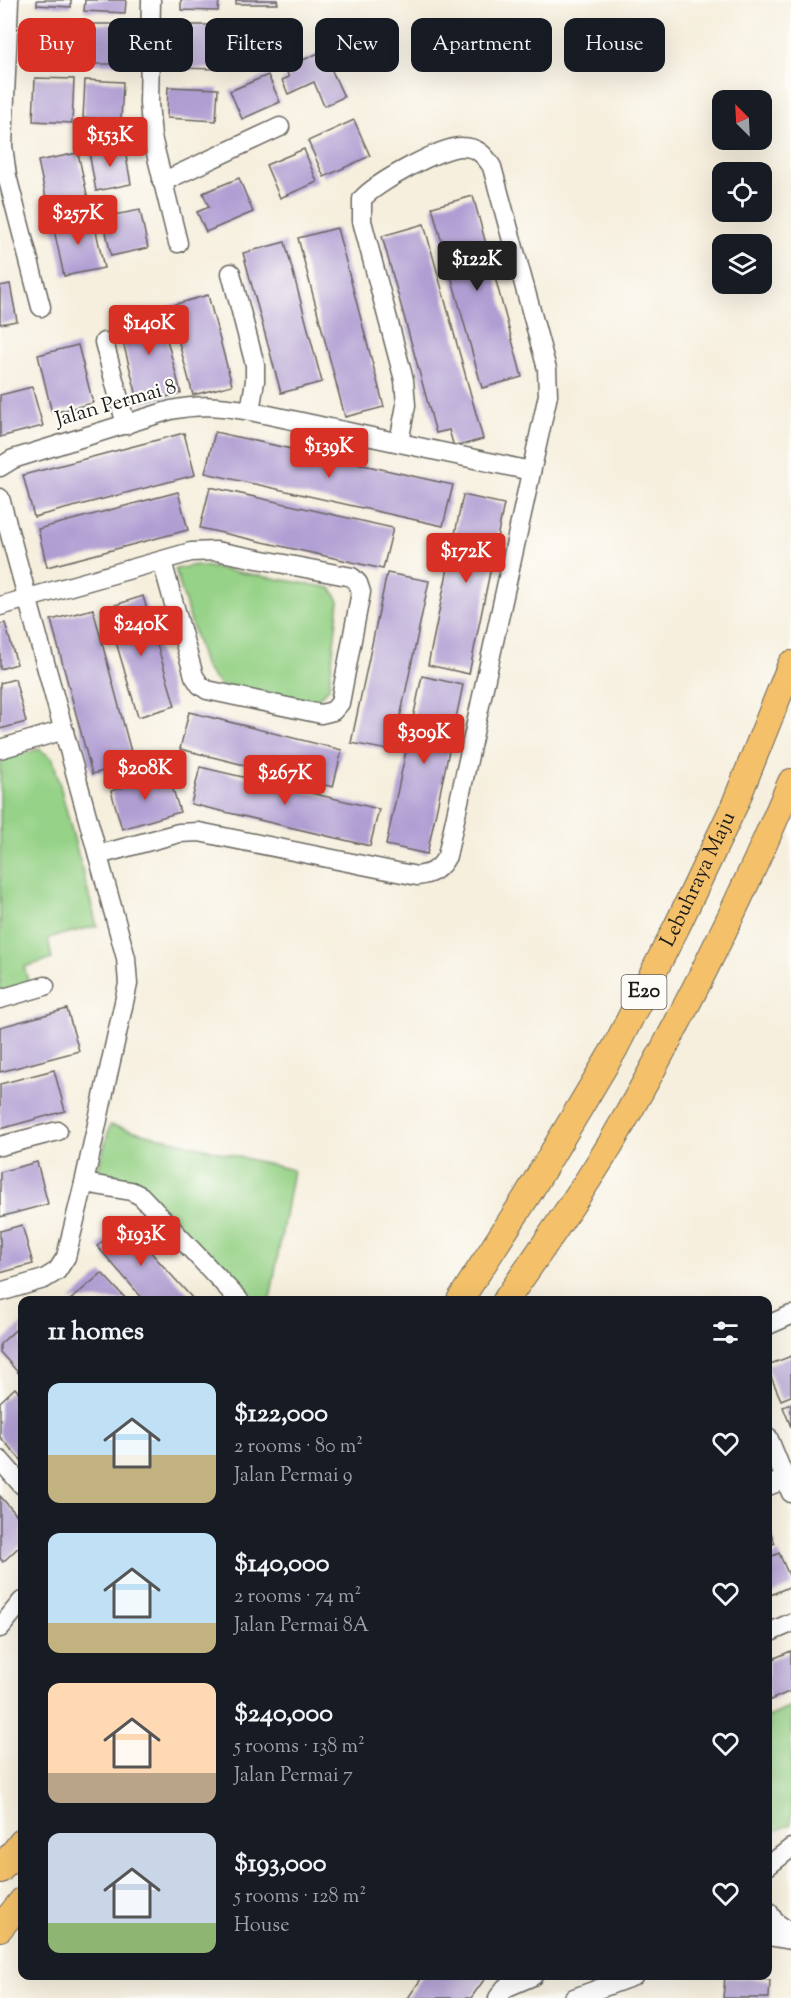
<!DOCTYPE html>
<html lang="en">
<head>
<meta charset="utf-8">
<style>
  :root { --surface:#171b24; --page:#242831; --text:#f1f3f6; --muted:#9ea1a6; --accent:#d93025 }
  body { margin:0; font-family:"Sorts Mill Goudy",serif; background:var(--page); color:var(--text); height:100vh; display:flex; flex-direction:column; font-size:22px; white-space:nowrap }
  * { box-sizing:border-box; margin:0 }
  p { font-size:20px; color:var(--muted) }
  .icon { flex:none; width:33px; height:33px; fill:none; stroke:currentColor; stroke-width:2; stroke-linecap:round; stroke-linejoin:round }
  .map { position:relative; flex:1; overflow:hidden }
  .drawer { position:absolute; left:18px; top:1296px; width:754px; height:684px; display:flex; flex-direction:column; background:var(--surface); border-radius:12px; box-shadow:0 6px 24px #0002 }
  .drawer>* { flex:none }
  .guide { position:absolute; left:18px; top:18px; width:756px; height:54px; display:flex; gap:12px }
  .needle { width:39px; rotate:336deg }
  .controls { position:absolute; left:712px; top:90px; display:grid; gap:12px }
  .controls a { display:grid; place-items:center; width:60px; height:60px; border-radius:12px; background:var(--surface); box-shadow:0 6px 24px #0002; font-size:30px }
  .price { position:absolute; translate:-50% -51px; padding:0 14px; border-radius:6px; background:var(--accent); color:#fff; font-size:20px; line-height:39px; filter:drop-shadow(0 2px 3px #0008) }
  .price::after { content:''; position:absolute; left:50%; top:36px; width:18px; height:14px; margin-left:-9px; background:inherit; clip-path:polygon(0 0,100% 0,50% 100%) }
  .price.on { background:#222; color:#fff }
  ul { padding:0; list-style:none }
  li { display:flex; align-items:center; gap:18px; height:150px; padding:0 30px }
  li span { display:grid; place-items:center; flex:none; width:168px; height:120px; border-radius:12px; color:#555 }
  li>.icon { margin-inline-start:auto }
  span .icon { width:72px; height:72px; fill:#fffc; stroke-width:1 }
  li b { font-size:26px }
  h2 { display:flex; justify-content:space-between; align-items:center; height:72px; padding:0 30px; font-size:26px }
  .chip { padding:0 21px; border-radius:12px; background:var(--surface); box-shadow:0 6px 24px #0002; font-size:21px; line-height:54px }
  .chip.on { background:var(--accent); color:#fff }
  .map>svg:first-child { display:block }
  .green { fill:#96d287; stroke:#597752; stroke-width:1.5 }
  .building { fill:#b09ed3 }
  .lines { fill:none; stroke-linecap:round; stroke-linejoin:round }
  .minor-casing { stroke:#686660; stroke-width:21 }
  .highway-casing { stroke:#686660; stroke-width:28 }
  .minor { stroke:#fff; stroke-width:18 }
  .highway { stroke:#f4c16a; stroke-width:26 }
  .labels { text-anchor:middle; dominant-baseline:central; stroke-width:4.5; stroke-linejoin:round; paint-order:stroke }
  .shield { fill:#fdfcf7; stroke:#605f5e; stroke-width:1.5 }
  .shield-label { font-size:20px; font-weight:bold; fill:#1c1c1c }
  .street-label { font-size:21px; fill:#1c1c1c; stroke:#fdfcf7 }
</style>
</head>
<body>
<div class="map">
<svg width="791" height="1998" viewBox="0 0 791 1998">
  <rect width="100%" height="100%" fill="#fdfcf7"/>
  <filter id="ink" filterUnits="userSpaceOnUse"><feTurbulence type="fractalNoise" baseFrequency=".0167" numOctaves="2"/><feDisplacementMap in="SourceGraphic" scale="12" xChannelSelector="R" yChannelSelector="G"/><feConvolveMatrix kernelMatrix="1 2 1 2 8 2 1 2 1" color-interpolation-filters="sRGB"/></filter>
  <filter id="wash" filterUnits="userSpaceOnUse"><feTurbulence type="fractalNoise" baseFrequency=".008" numOctaves="4" result="noise"/><feDisplacementMap in="SourceGraphic" scale="24" xChannelSelector="R" yChannelSelector="G"/><feGaussianBlur stdDeviation="1.35" result="paint"/><feColorMatrix in="noise" values="0 0 0 0 0 0 0 0 0 0 0 0 0 0 0 0 0 1.4 0 .05"/><feComposite in="paint" operator="in"/></filter>
  <g filter="url(#wash)">
    <rect width="100%" height="100%" fill="#f6efde"/>
    <g class="green">
      <polygon points="196,565 331,588 339,601 329,688 316,701 220,685 205,668 175,569"/>
      <polygon points="39,749 53,759 97,926 48,938 52,959 24,967 30,987 0,995 0,760"/>
      <polygon points="110,1125 293,1170 270,1300 244,1300 141,1184 109,1180 98,1170"/>
      <polygon points="791,1707 791,1824 768,1834 768,1717"/>
    </g>
    <g id="blocks">
      <g class="building">
        <polygon points="37,0 71,0 71,7 37,5"/>
        <polygon points="85,0 126,0 125,13 84,11"/>
        <polygon points="181,0 219,0 218,11 181,10"/>
        <polygon points="236,0 277,0 278,4 236,4"/>
        <polygon points="75,20 74,65 35,65 35,21"/>
        <polygon points="86,24 123,24 123,64 85,64"/>
        <polygon points="178,25 219,25 218,69 177,68"/>
        <polygon points="323,51 344,97 324,106 314,82 288,94 282,80 289,77 285,68"/>
        <polygon points="268,75 280,102 242,119 230,91"/>
        <polygon points="35,78 74,79 72,123 33,121"/>
        <polygon points="85,80 123,82 121,120 83,118"/>
        <polygon points="168,87 218,89 216,121 167,118"/>
        <polygon points="354,120 370,156 324,177 308,141"/>
        <polygon points="124,145 131,184 96,191 89,152"/>
        <polygon points="304,149 317,182 280,198 266,165"/>
        <polygon points="78,153 88,199 48,207 38,161"/>
        <polygon points="239,178 253,212 206,232 197,212 209,207 203,193"/>
        <polygon points="473,196 522,377 482,388 432,207"/>
        <polygon points="140,210 148,248 111,256 103,217"/>
        <polygon points="93,217 104,268 64,276 53,225"/>
        <polygon points="424,224 483,439 454,447 449,430 436,433 382,236"/>
        <polygon points="337,228 384,407 345,417 298,238"/>
        <polygon points="285,242 322,382 281,393 243,253"/>
        <polygon points="10,284 17,321 0,324 0,286"/>
        <polygon points="208,295 232,385 193,395 169,306"/>
        <polygon points="159,309 181,393 139,404 117,319"/>
        <polygon points="78,345 93,403 52,413 38,355"/>
        <polygon points="32,387 43,426 0,437 0,395"/>
        <polygon points="215,432 453,485 443,526 205,473"/>
        <polygon points="184,433 195,475 34,517 23,475"/>
        <polygon points="210,487 393,528 383,569 200,528"/>
        <polygon points="178,492 188,530 47,567 38,529"/>
        <polygon points="463,495 504,504 469,674 428,665"/>
        <polygon points="387,573 429,581 393,751 351,743"/>
        <polygon points="143,596 175,706 138,717 106,608"/>
        <polygon points="93,609 134,763 92,774 51,620"/>
        <polygon points="5,623 17,664 0,669 0,624"/>
        <polygon points="422,676 463,685 427,854 386,845"/>
        <polygon points="15,679 26,722 0,729 0,683"/>
        <polygon points="189,712 342,750 333,787 180,749"/>
        <polygon points="200,767 379,809 370,846 191,804"/>
        <polygon points="168,773 180,812 122,829 111,791"/>
        <polygon points="67,1009 79,1051 0,1072 0,1027"/>
        <polygon points="54,1070 65,1111 0,1129 0,1084"/>
        <polygon points="37,1162 48,1204 0,1217 0,1172"/>
        <polygon points="124,1222 155,1257 194,1300 144,1300 97,1246"/>
        <polygon points="22,1225 33,1264 0,1273 0,1231"/>
        <polygon points="102,1273 127,1300 70,1300"/>
        <polygon points="22,1324 22,1377 0,1352 0,1344"/>
        <polygon points="791,1356 791,1396 781,1400 768,1370 768,1365"/>
        <polygon points="15,1388 22,1396 22,1461 0,1437 0,1402"/>
        <polygon points="791,1404 791,1427 783,1407"/>
        <polygon points="0,1496 22,1521 22,1544 3,1562 0,1558"/>
        <polygon points="768,1526 775,1543 768,1546"/>
        <polygon points="779,1553 791,1580 791,1586 768,1596 768,1558"/>
        <polygon points="791,1651 791,1691 768,1701 768,1661"/>
        <polygon points="423,1976 485,1976 486,1977 471,1998 408,1998"/>
        <polygon points="725,1977 770,1980 769,1998 723,1998"/>
      </g>
    </g>
  </g>
  <g filter="url(#ink)">
    <use href="#blocks" fill-opacity="0" stroke="#686660" stroke-width="1.5"/>
    <g class="lines">
      <g class="minor-casing">
        <g id="minor">
          <polyline points="9,0 3,146 7,176 41,307"/>
          <polyline points="151,0 149,103 152,137 178,243"/>
          <polyline points="162,182 280,127"/>
          <polyline points="231,273 255,365 255,381 250,411"/>
          <polyline points="104,342 126,425"/>
          <path d="M0,467l13,-8 158,-49c30,-6 50,-4 79,1l281,60"/>
          <polyline points="0,498 126,958 128,984 84,1183 66,1257 57,1271 44,1279 0,1292"/>
          <polyline points="0,606 191,552 216,551 352,577 358,583 361,592 340,703 333,711 321,714 207,690 200,685 194,676 162,561"/>
          <polyline points="0,749 64,730"/>
          <path d="M98,855l81,-22 20,-1 218,44c15,-2 23,-7 30,-20l101,-461 -1,-26 -55,-202c-7,-12 -15,-20 -30,-20 -20,-1 -86,36 -100,52v22l42,159 2,25 -7,37"/>
          <polyline points="0,999 45,986"/>
          <polyline points="0,1146 58,1131"/>
          <polyline points="84,1183 131,1191 141,1196 239,1300"/>
          <polyline points="768,1325 791,1315"/>
          <polyline points="768,1437 791,1493"/>
          <polyline points="0,1460 22,1485"/>
          <polyline points="768,1486 791,1477"/>
          <polyline points="0,1628 22,1601"/>
          <polyline points="768,1633 791,1623"/>
          <polyline points="768,1866 791,1848"/>
          <polyline points="768,1911 775,1922 791,1933"/>
          <polyline points="768,1936 791,1940"/>
          <polyline points="498,1998 505,1988 533,1976"/>
          <polyline points="574,1998 634,1976"/>
        </g>
      </g>
      <g class="highway-casing">
        <g id="highway">
          <path id="s1" d="M460,1300l67,-104 88,-148 62,-122 58,-122 56,-140"/>
          <path d="M506,1300c35,-50 72,-102 104,-155 68,-117 128,-238 181,-363"/>
          <polyline points="0,1870 22,1842"/>
          <polyline points="0,1928 22,1901"/>
        </g>
      </g>
      <use href="#minor" class="minor"/>
      <use href="#highway" class="highway"/>
    </g>
  </g>
  <g class="labels">
    <rect class="shield" x="621.5" y="975" width="45" height="34" rx="4.5"/>
    <g class="shield-label">
      <text x="644" y="992">E20</text>
    </g>
    <g class="street-label">
      <text transform="translate(116 404) rotate(-16)">Jalan Permai 8</text>
      <text stroke="none"><textPath href="#s1" startOffset="484">Lebuhraya Maju</textPath></text>
    </g>
  </g>
</svg>
<div class="controls">
<a><svg class="needle" viewBox="-14 -14 28 28"><path d="M0-13l5 13h-10z" fill="#e53935"/><path d="M0 13l5-13h-10z" fill="#9ea1a6"/></svg></a>
<a><svg class="icon" aria-label="locate" viewBox="0 0 24 24"><circle cx="12" cy="12" r="6"/><path d="M12 2v4M12 18v4M2 12h4M18 12h4"/></svg></a>
<a><svg class="icon" aria-label="layers" viewBox="0 0 24 24"><path d="M12 4l9 5-9 5-9-5zM3 14l9 5 9-5"/></svg></a>
</div>
<b class="price" style="left:110px;top:168px">$153K</b>
<b class="price" style="left:78px;top:246px">$257K</b>
<b class="price on" style="left:477px;top:292px">$122K</b>
<b class="price" style="left:149px;top:356px">$140K</b>
<b class="price" style="left:329px;top:479px">$139K</b>
<b class="price" style="left:466px;top:584px">$172K</b>
<b class="price" style="left:141px;top:657px">$240K</b>
<b class="price" style="left:424px;top:765px">$309K</b>
<b class="price" style="left:145px;top:801px">$208K</b>
<b class="price" style="left:285px;top:806px">$267K</b>
<b class="price" style="left:141px;top:1267px">$193K</b>
<div class="guide">
<a class="chip on">Buy</a>
<a class="chip">Rent</a>
<a class="chip">Filters</a>
<a class="chip">New</a>
<a class="chip">Apartment</a>
<a class="chip">House</a>
</div>
<section class="drawer">
<h2>11 homes<svg class="icon" aria-label="filters" viewBox="0 0 24 24"><path d="M4 7h16M4 17h16"/><circle cx="9" cy="7" r="2"/><circle cx="15" cy="17" r="2"/></svg></h2>
<ul>
<li><span style="background:linear-gradient(#bfe0f5 60%,#c2b280 0)"><svg class="icon" aria-label="home" viewBox="0 0 24 24"><path d="M3 11l9-7 9 7M6 9v11h12V9"/></svg></span><div><b>$122,000</b><p>2 rooms · 80 m²</p><p>Jalan Permai 9</p></div><svg class="icon" aria-label="heart" viewBox="0 0 24 24"><path d="M12 20l-8-8c-3-5 5-10 8-4 3-6 11-1 8 4z"/></svg></li>
<li><span style="background:linear-gradient(#bfe0f5 75%,#c2b280 0)"><svg class="icon" aria-label="home" viewBox="0 0 24 24"><path d="M3 11l9-7 9 7M6 9v11h12V9"/></svg></span><div><b>$140,000</b><p>2 rooms · 74 m²</p><p>Jalan Permai 8A</p></div><svg class="icon" aria-label="heart" viewBox="0 0 24 24"><path d="M12 20l-8-8c-3-5 5-10 8-4 3-6 11-1 8 4z"/></svg></li>
<li><span style="background:linear-gradient(#ffd9b3 75%,#b9a48a 0)"><svg class="icon" aria-label="home" viewBox="0 0 24 24"><path d="M3 11l9-7 9 7M6 9v11h12V9"/></svg></span><div><b>$240,000</b><p>5 rooms · 138 m²</p><p>Jalan Permai 7</p></div><svg class="icon" aria-label="heart" viewBox="0 0 24 24"><path d="M12 20l-8-8c-3-5 5-10 8-4 3-6 11-1 8 4z"/></svg></li>
<li><span style="background:linear-gradient(#c9d6e8 75%,#8fb573 0)"><svg class="icon" aria-label="home" viewBox="0 0 24 24"><path d="M3 11l9-7 9 7M6 9v11h12V9"/></svg></span><div><b>$193,000</b><p>5 rooms · 128 m²</p><p>House</p></div><svg class="icon" aria-label="heart" viewBox="0 0 24 24"><path d="M12 20l-8-8c-3-5 5-10 8-4 3-6 11-1 8 4z"/></svg></li>
</ul>
</section>
</div>
</body>
</html>
